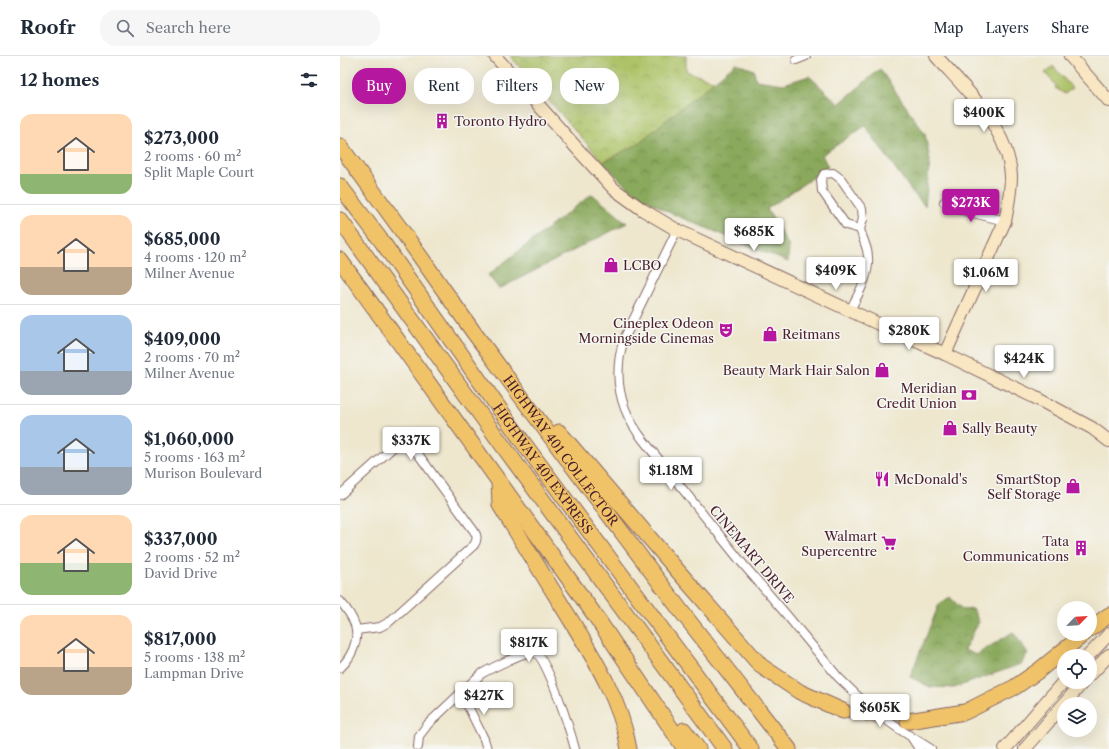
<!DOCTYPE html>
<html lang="en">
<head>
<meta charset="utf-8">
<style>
  :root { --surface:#fff; --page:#f6f6f7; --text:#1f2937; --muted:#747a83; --line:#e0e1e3; --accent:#b5179e }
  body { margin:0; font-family:"Libre Caslon Text",serif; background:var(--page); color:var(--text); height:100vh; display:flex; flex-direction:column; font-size:15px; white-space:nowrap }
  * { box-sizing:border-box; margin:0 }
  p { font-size:13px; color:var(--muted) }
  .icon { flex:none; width:22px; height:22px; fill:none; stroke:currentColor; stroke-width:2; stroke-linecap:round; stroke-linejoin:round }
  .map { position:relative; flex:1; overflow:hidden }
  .sheet { display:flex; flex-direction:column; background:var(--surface); width:340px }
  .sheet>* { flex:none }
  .banner { position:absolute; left:12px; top:12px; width:380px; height:36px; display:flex; gap:8px }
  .needle { width:26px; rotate:65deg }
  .buttons { position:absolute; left:717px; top:545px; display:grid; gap:8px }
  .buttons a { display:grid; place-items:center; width:40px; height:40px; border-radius:50%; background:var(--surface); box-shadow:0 4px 16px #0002; font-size:20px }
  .price { position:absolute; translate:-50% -34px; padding:0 9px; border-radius:4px; background:#fff; color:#222; font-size:13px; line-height:26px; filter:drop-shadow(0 1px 2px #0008) }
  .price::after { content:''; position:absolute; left:50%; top:24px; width:12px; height:9px; margin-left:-6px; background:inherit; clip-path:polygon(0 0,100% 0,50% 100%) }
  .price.on { background:var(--accent); color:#fff }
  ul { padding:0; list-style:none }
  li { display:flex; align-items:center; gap:12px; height:100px; padding:0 20px }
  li+li { border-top:1px solid var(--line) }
  li span { display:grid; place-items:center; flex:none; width:112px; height:80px; border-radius:12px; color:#555 }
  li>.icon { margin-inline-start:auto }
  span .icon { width:48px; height:48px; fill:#fffc; stroke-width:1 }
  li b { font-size:17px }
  h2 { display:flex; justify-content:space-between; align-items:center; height:48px; padding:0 20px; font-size:17px }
  .tag { padding:0 14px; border-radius:16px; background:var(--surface); box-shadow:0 4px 16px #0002; font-size:14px; line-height:36px }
  .tag.on { background:var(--accent); color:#fff }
  header { display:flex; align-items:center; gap:24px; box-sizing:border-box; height:56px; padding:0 20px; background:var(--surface); border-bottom:1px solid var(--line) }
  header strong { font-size:19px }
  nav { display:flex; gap:22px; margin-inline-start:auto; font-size:14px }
  .search { width:280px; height:36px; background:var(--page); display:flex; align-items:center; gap:10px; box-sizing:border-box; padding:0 14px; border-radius:16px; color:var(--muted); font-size:15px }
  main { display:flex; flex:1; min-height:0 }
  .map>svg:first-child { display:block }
  .forest { fill:url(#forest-crowns); stroke:#6a6444 }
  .park { fill:url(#park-crowns); stroke:#7c7149 }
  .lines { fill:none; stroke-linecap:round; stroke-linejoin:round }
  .highway-tunnel { stroke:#cdbfad; stroke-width:15; stroke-dasharray:15 8; stroke-linecap:butt }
  .street-casing { stroke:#836564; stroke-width:10 }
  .secondary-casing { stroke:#836564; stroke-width:14 }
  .highway-casing { stroke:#836564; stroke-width:17 }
  .street { stroke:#fff; stroke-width:8 }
  .secondary { stroke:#f9e7c3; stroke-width:12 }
  .highway { stroke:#f1c369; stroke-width:15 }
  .labels { text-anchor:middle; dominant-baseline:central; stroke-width:3; stroke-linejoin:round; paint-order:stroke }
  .poi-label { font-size:13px; fill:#4a1f2b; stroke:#f6f6f2; text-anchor:end }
  .street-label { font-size:13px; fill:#4a1f2b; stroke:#f6f6f2 }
</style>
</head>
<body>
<header>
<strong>Roofr</strong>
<div class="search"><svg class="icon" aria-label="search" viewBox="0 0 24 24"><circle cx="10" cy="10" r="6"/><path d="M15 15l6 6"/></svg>Search here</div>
<nav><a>Map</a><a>Layers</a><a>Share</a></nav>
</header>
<main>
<section class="sheet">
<h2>12 homes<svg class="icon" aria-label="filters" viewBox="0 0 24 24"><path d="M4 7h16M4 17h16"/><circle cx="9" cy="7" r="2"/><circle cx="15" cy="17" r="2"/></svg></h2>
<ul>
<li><span style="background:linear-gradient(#ffd9b3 75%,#8fb573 0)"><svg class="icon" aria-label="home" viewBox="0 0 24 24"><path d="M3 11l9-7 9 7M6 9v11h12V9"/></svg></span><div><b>$273,000</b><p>2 rooms · 60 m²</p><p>Split Maple Court</p></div></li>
<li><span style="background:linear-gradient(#ffd9b3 65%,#b9a48a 0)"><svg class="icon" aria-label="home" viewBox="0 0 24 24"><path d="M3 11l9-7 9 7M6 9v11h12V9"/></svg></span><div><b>$685,000</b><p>4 rooms · 120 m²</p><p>Milner Avenue</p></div></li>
<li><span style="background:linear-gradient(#a9c7e8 70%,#9aa5b1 0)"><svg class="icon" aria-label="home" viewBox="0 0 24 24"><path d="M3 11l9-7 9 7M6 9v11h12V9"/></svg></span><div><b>$409,000</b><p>2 rooms · 70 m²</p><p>Milner Avenue</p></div></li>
<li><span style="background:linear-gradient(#a9c7e8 65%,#9aa5b1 0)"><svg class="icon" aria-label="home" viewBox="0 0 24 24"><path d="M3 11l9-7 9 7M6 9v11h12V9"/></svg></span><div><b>$1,060,000</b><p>5 rooms · 163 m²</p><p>Murison Boulevard</p></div></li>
<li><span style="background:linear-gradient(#ffd9b3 60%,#8fb573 0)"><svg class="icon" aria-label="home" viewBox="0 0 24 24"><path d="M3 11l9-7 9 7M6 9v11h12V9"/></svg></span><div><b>$337,000</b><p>2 rooms · 52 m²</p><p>David Drive</p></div></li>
<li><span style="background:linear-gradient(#ffd9b3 65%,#b9a48a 0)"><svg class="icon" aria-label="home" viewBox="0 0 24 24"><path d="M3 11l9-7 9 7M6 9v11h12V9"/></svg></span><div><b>$817,000</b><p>5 rooms · 138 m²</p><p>Lampman Drive</p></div></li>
</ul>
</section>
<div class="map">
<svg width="769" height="693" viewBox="0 0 769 693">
  <defs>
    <pattern id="forest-crowns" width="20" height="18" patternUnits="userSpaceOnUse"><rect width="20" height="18" fill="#8aa95c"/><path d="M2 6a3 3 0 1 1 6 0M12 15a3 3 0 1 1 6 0" fill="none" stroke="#73894c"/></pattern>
    <pattern id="park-crowns" width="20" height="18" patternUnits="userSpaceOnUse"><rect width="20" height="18" fill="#adc367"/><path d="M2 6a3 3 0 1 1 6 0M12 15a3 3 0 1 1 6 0" fill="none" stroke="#96a75a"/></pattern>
  </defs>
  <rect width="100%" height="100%" fill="#f6f6f2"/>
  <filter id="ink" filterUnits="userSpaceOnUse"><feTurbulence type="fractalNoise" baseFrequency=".025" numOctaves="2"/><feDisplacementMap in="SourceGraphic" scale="8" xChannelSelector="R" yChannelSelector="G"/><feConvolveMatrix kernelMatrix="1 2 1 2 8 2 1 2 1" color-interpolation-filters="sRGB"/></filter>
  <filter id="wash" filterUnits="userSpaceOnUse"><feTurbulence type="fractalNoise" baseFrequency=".012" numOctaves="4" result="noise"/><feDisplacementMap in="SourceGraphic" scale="16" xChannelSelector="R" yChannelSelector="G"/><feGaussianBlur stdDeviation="0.9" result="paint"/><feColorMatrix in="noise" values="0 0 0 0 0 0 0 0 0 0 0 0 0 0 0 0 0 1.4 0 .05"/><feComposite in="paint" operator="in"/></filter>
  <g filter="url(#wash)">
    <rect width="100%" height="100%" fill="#eee7ce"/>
    <g class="forest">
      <polygon points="396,7 414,14 416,24 444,28 469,20 499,48 540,13 585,78 590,105 585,150 573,137 525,70 482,99 488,111 427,153 449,190 448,206 328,156 289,133 263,106 296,89"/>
      <polygon points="252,138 287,167 159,233 148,219"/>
      <polygon points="610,541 623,554 633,553 639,566 624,594 636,599 673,576 688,597 681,608 614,632 590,631 570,621 599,548"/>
    </g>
    <g class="park">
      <polygon points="170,0 346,0 346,15 374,25 296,89 263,106"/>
      <polygon points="713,10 732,32 725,38 715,32 716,29 705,17"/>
    </g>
  </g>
  <g filter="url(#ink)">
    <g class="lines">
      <polyline class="highway-tunnel" points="503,655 568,665"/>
      <g class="street-casing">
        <g id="street">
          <polyline points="456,4 466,0"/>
          <polyline points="604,146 621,154 665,165"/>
          <path d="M337,174l-53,109c-12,38 -5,71 20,102l98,122 43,50 53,64 34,33 27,19 32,20"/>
          <path d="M510,254c10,-18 22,-39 17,-60 -2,-7 -5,-14 -7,-21l-14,-4 -24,-34 -1,-11 3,-6 9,-1 8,6 21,30 1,10 -3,10"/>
          <path d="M0,439l59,-53 4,-3 5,1 63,87c5,6 8,11 3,18l-85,77 -9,5 -24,3"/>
          <path d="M0,545c6,7 12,15 15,24 5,15 -4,33 -15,43"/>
          <polyline points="121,636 144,683 147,693"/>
          <polyline points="572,682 579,693"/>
          <path d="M78,691l1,-11 9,-12 53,-50c7,-4 46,-24 53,-22 13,3 37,82 41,97"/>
        </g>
      </g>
      <g class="secondary-casing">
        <g id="secondary">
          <polyline points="155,0 242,98 274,133 303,154 337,174 543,270 605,298 694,341 752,372 769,385"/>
          <path d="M596,0c30,34 72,71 75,120 0,15 -3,30 -6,45l-60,133"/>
          <polyline points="730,0 769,45"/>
          <polyline points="748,600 769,578"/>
          <polyline points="750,619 769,599"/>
          <polyline points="665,693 724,625"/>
          <polyline points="685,693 743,626"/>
        </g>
      </g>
      <g class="highway-casing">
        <g id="highway">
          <path id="s1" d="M0,90l65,89 67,95 90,122 119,159 108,138"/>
          <path id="s2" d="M0,130l43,57 139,198 229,308"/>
          <polyline points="0,164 166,394 385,693"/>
          <polyline points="0,204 254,558 345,693"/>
          <polyline points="219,376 337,514 421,610 460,636 503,655"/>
          <path d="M159,426l1,23c23,37 46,74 69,112 25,41 52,84 60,132"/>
          <polyline points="750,573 769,559"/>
          <polyline points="568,665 625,656 675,631 698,615 744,578"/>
          <polyline points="344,674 358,693"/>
        </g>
      </g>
      <use href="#street" class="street"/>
      <use href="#secondary" class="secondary"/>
      <use href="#highway" class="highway"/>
    </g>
  </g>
  <defs>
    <g id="building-bare" transform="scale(1.2)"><path d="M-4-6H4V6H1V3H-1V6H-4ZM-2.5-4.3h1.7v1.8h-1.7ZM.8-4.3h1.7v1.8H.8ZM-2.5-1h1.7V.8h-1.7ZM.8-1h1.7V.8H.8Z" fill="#b5179e" stroke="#f6f6f2" stroke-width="2.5" paint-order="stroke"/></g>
    <g id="shop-bare" transform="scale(1.2)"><path d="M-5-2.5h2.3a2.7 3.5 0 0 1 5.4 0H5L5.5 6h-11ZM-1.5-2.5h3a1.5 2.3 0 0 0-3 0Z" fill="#b5179e" stroke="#f6f6f2" stroke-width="2.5" paint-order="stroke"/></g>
    <g id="theatre-bare" transform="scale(1.2)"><path d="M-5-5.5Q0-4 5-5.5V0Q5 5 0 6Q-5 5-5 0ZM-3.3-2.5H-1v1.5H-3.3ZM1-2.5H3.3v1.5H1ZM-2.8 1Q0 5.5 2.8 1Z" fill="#b5179e" stroke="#f6f6f2" stroke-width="2.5" paint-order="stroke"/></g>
    <g id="bank-bare" transform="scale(1.2)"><path d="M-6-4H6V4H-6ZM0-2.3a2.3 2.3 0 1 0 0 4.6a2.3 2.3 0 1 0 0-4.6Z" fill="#b5179e" stroke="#f6f6f2" stroke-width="2.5" paint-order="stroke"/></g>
    <g id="restaurant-bare" transform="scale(1.2)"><path d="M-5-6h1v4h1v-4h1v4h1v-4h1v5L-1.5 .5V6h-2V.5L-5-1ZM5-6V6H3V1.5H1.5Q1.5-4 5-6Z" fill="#b5179e" stroke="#f6f6f2" stroke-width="2.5" paint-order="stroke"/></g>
    <g id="supermarket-bare" transform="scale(1.2)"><path d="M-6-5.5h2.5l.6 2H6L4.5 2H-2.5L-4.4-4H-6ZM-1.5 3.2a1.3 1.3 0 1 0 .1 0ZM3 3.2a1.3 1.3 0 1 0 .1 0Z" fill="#b5179e" stroke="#f6f6f2" stroke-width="2.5" paint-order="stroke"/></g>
  </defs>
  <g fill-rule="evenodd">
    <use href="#building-bare" x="102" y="65"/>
    <use href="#shop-bare" x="271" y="209"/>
    <use href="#theatre-bare" x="386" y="274"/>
    <use href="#shop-bare" x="430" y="278"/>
    <use href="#shop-bare" x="542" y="314"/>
    <use href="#bank-bare" x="629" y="339"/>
    <use href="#shop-bare" x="610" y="372"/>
    <use href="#restaurant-bare" x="542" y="423"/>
    <use href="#shop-bare" x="733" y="430"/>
    <use href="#supermarket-bare" x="549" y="487"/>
    <use href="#building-bare" x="741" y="492"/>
  </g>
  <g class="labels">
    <g class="poi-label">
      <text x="114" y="65" text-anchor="start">Toronto Hydro</text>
      <text x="283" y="209" text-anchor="start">LCBO</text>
      <text x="374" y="267">Cineplex Odeon<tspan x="374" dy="15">Morningside Cinemas</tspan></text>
      <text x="442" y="278" text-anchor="start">Reitmans</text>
      <text x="530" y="314">Beauty Mark Hair Salon</text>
      <text x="617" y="332">Meridian<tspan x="617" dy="15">Credit Union</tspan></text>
      <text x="622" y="372" text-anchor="start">Sally Beauty</text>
      <text x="554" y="423" text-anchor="start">McDonald's</text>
      <text x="721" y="423">SmartStop<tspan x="721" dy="15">Self Storage</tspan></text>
      <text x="537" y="480">Walmart<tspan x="537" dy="15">Supercentre</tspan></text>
      <text x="729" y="485">Tata<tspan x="729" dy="15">Communications</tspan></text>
    </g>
    <g class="street-label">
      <text stroke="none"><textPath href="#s1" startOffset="376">HIGHWAY 401 COLLECTOR</textPath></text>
      <text stroke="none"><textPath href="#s2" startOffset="348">HIGHWAY 401 EXPRESS</textPath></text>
      <text transform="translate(412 498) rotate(50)">CINEMART DRIVE</text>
    </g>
  </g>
</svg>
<div class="buttons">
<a><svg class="needle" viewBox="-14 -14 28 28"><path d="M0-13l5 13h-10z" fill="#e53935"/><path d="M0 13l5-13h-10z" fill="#747a83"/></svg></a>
<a><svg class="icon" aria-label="locate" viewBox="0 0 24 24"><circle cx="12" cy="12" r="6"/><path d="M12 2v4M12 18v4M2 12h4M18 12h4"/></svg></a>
<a><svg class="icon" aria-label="layers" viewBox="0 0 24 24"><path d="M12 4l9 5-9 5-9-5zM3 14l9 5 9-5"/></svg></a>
</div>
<b class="price" style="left:644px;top:77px">$400K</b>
<b class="price on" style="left:631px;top:167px">$273K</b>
<b class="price" style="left:414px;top:196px">$685K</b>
<b class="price" style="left:496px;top:235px">$409K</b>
<b class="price" style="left:646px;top:237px">$1.06M</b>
<b class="price" style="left:569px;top:295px">$280K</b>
<b class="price" style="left:684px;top:323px">$424K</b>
<b class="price" style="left:71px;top:405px">$337K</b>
<b class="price" style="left:331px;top:435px">$1.18M</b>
<b class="price" style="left:189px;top:607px">$817K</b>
<b class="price" style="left:144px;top:660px">$427K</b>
<b class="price" style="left:540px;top:672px">$605K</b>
<div class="banner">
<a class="tag on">Buy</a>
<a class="tag">Rent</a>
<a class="tag">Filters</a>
<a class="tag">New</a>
</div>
</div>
</main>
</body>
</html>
